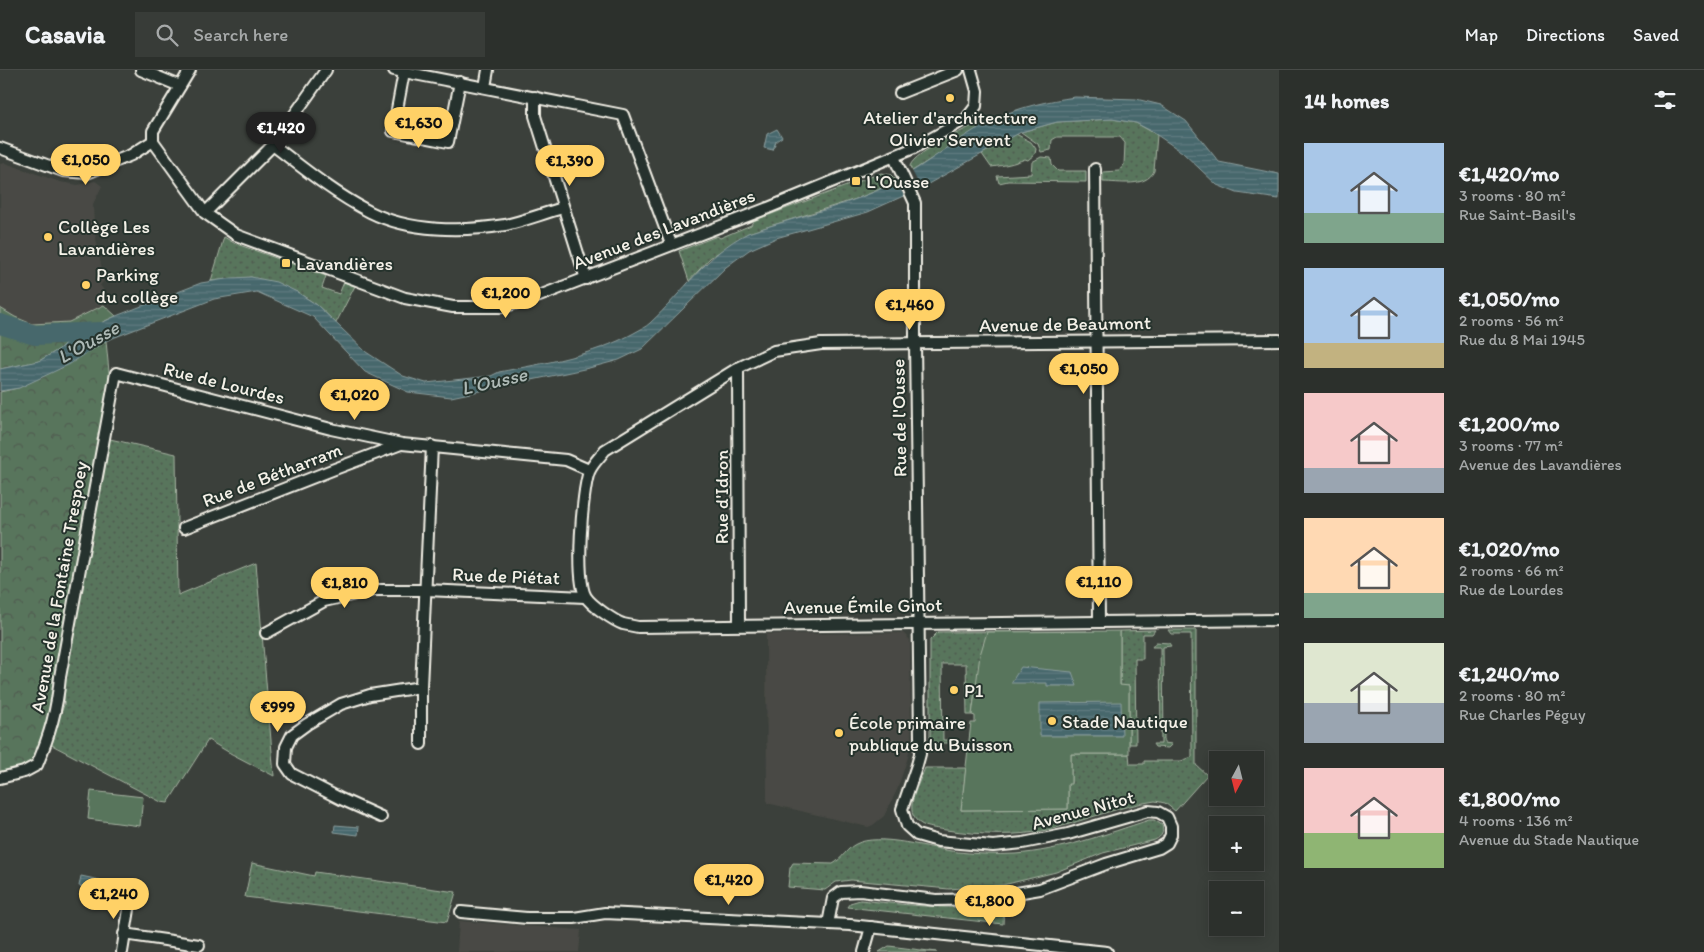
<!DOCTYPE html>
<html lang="en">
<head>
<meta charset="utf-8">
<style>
  :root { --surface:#2c302c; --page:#383c38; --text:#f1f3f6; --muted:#a6a9a9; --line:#484b48; --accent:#ffd166 }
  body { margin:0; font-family:Itim,sans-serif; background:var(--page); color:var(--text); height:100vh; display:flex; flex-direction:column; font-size:19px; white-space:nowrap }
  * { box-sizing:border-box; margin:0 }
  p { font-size:16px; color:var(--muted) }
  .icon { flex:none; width:28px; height:28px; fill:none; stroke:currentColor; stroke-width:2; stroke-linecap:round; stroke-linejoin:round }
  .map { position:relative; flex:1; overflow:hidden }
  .drawer { display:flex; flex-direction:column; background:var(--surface); width:425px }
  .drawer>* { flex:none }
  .needle { width:32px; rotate:187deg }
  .tools { position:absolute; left:1209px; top:681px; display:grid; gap:10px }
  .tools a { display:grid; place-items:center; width:55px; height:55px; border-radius:0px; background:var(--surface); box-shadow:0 2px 12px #0003,0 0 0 1px var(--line); font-size:25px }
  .price { position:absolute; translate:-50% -42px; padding:0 11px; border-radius:18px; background:var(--accent); color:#111; font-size:16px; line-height:32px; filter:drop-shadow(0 1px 2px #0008) }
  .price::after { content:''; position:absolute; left:50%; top:30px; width:15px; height:11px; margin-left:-8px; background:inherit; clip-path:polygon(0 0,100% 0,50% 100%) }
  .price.on { background:#222; color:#fff }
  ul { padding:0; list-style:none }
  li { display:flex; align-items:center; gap:15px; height:125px; padding:0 25px }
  li span { display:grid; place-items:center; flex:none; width:140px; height:100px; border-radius:0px; color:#555 }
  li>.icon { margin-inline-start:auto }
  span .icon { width:60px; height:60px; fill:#fffc; stroke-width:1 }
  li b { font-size:21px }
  h2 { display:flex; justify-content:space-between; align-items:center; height:60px; padding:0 25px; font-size:21px }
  header { display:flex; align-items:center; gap:30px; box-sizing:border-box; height:70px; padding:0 25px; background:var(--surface); border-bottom:1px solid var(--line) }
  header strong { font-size:24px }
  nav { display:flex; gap:28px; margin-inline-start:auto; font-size:18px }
  .search { width:350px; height:45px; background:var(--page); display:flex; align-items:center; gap:12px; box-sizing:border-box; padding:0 18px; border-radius:0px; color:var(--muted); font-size:19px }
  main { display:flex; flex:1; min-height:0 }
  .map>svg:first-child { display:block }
  .built { fill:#4a4a45 }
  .grass { fill:url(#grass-dots); stroke:#a6b3a2 }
  .forest { fill:url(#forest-crowns); stroke:#a6b3a2 }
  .pitch { fill:#58755c; stroke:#a6b3a2 }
  .water { fill:url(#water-rules); stroke:#8c9e9e }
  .pier { fill:#3b403b }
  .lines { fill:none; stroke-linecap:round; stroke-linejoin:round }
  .river { stroke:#46676c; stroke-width:20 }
  .street-casing { stroke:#f4f1e8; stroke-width:14 }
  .street { stroke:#26332d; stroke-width:10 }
  .poi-dot { fill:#ffd166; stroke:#26332d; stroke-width:2 }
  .labels { text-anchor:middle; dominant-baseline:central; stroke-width:4; stroke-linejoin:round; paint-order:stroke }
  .poi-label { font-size:19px; fill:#f4f1e8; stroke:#26332d; text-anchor:start }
  .street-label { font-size:19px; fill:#f4f1e8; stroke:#26332d }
  .water-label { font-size:20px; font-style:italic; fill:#aebab6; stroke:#26332d }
</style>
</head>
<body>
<header>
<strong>Casavia</strong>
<div class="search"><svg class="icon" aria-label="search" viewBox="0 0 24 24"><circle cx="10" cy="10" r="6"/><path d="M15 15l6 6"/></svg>Search here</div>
<nav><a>Map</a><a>Directions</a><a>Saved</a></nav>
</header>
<main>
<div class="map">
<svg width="1279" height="882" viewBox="0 0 1279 882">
  <defs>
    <pattern id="grass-dots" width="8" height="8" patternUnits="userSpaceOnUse" patternTransform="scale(1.25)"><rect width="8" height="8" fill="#58755c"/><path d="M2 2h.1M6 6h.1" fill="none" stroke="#505c50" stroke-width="1.8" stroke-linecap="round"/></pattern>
    <pattern id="forest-crowns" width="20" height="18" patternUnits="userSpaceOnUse" patternTransform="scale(1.25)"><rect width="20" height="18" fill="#58755c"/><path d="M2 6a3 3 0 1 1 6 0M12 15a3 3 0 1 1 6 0" fill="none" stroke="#505c50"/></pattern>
    <pattern id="water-rules" width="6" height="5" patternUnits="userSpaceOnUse" patternTransform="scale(1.25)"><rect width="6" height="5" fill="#46676c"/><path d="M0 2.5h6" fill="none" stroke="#617d81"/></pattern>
  </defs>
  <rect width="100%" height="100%" fill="#3b403b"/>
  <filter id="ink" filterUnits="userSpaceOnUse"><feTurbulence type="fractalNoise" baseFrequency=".02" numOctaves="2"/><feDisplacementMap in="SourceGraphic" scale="10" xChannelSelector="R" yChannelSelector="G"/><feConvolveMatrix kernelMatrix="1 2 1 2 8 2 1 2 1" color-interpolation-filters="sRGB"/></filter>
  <g filter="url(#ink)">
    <g class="built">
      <polygon points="5,93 60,112 78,115 95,111 102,116 93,134 94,158 104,211 100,215 105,222 99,225 104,235 69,252 32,254 15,247 0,238 0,94"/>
      <polygon points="903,563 910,570 911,668 908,687 897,720 884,746 873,755 868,757 767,733 766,564"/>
      <polygon points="459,851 581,860 579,882 457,882"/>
    </g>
    <g class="grass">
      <path d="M1112,49l24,4 21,12 -3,36c-8,17 -35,11 -51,11v-10l16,-1 5,-6 1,-22 -5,-6h-63l-5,3 -1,10 -10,2 -3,-8 -17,-12 36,-10z"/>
      <path d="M982,51l3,4 -73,46 -2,-5c5,-15 57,-37 72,-45z"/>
      <path d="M1016,64l15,8 5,7 -1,5 -7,6 -3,-1c-13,5 -18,6 -34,8l-9,-13z"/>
      <polygon points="1041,87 1051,88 1052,95 1058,101 1086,101 1086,112 1008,111 999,113 997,106 1031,104 1032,92"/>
      <polygon points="881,103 891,105 896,110 876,121 856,129 748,163 710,188 689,211 679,181 717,166 720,168 751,155 753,151"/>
      <polygon points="224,167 234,173 326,206 322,218 339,224 344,212 355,216 336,253 317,235 297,222 251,207 211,211"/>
      <polygon points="110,369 176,384 178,525 256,493 274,706 230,683 208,670 168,733 161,732 50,674 64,635 65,605"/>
      <polygon points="1155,560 1152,564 1143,564 1143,589 1135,589 1136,674 1129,674 1129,616 1120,616 1120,561"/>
      <path d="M1168,560h28v135l11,10 -32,36 -10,-8 -10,-2c-35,5 -69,19 -103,28 -34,8 -71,6 -106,1 -12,-2 -27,-2 -33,-15 -5,-13 7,-34 12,-47h41l-5,42 107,-1v-25l3,-1v-29h58l1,10h14v-3h37l11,-4 -1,-123h-20z"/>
      <polygon points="1087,561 976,613 972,645 967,645 966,594 942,594 943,670 956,670 956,673 930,673 930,570 938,562"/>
      <polygon points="1156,572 1169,573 1171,576 1163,577 1164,673 1172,674 1168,678 1155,677 1153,674 1161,674 1160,577 1152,577"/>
      <path d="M1149,750h5l8,5c2,8 0,11 -7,15l-52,13 -47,19 -53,13 -54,4 -98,-9 -15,2 -11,8 -37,-3 2,-19 3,-5 40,1c9,-5 14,-16 23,-20 22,-12 76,5 102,8 19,2 38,3 57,2 45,-3 91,-20 134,-34z"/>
      <polygon points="252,793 314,806 315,802 456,822 447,852 245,827"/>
      <path d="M860,830c49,5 96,11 144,4l-1,20 -156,-17 3,-4z"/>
      <polygon points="889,876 937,882 879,882"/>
    </g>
    <g class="forest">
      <polygon points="104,235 116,246 72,266 58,280 39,291 0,299 0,238 15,247 32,254 69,252"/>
      <polygon points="106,271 110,312 46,660 35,691 29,697 0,704 0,322 18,318"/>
    </g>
    <g class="pitch">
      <polygon points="1120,561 1120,615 1129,616 1129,684 1071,684 1071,714 1068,714 1068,739 961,740 971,653 975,653 975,646 972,645 980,585 987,562"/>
      <polygon points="91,721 143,727 140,756 88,749"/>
    </g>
    <g class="water">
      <path d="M1075,27l61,2 25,6 25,16 33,41 60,12v25l-42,-6 -20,-8 -35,-33 -31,-21 -15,-8 -24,-4 -55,3 -36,10 -100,56 -53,24 -92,26 -27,12 -23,17 -84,82 -23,11 -30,8 -138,29 -43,-5 -43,-20 -52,-55 -56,-25 -43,7 -109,42 -35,23 -51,24 -19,3v-22l39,-8 19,-11 14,-13 44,-21 85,-33 31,-5 19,-1 25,5 21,10 20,13 49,47 37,24 23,7 65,-7 8,-4c46,-9 93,-16 135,-39 5,-3 12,-6 16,-10 33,-30 57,-70 98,-90 42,-14 86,-24 126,-41 44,-19 79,-52 120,-73 25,-12 54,-18 81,-22z"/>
      <polygon points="777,59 782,67 776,71 773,80 764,78 767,64"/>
      <polygon points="1021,597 1072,602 1077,616 1047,616 1047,613 1011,613"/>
      <polygon points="1121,632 1122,666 1040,666 1040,633"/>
      <polygon points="335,755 359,757 358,765 334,762"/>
      <polygon points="81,806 100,810 98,825 92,824 93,818 79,816"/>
    </g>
    <polygon class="pier" points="911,99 922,120 905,128 895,108"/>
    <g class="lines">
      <polyline class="river" points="0,254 35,265 101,262"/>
      <g class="street-casing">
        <g id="street">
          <polyline points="141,0 180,16"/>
          <polyline points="190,0 153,61 153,71 205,143 236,165 405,228 453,237 502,237 534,228 768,138 914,78 966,49 976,36 977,21 971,0"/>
          <polyline points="394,0 623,45 671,174"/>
          <polyline points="404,2 393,61 448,72 460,12"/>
          <polyline points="485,17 488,0"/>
          <polyline points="900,23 958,0"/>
          <polyline points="535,27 535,46 586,209"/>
          <path d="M273,75c31,24 62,49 97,67 40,20 92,20 135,13 19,-4 39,-12 58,-17"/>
          <polyline points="0,78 63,101 87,103 131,85 153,71"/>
          <polyline points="1095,99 1099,551"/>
          <polyline points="205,143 273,75 326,0"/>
          <path d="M1279,270l-458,4 -47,7 -36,17 -133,82c-5,7 -13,14 -16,22 -7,19 -14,109 -3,125 5,8 28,24 37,27 5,1 10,2 15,3l641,-7"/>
          <polyline points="738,298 739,555"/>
          <polyline points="184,458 332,400 401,374"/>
          <polyline points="266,563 324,531 374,520 426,520 585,527"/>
          <polyline points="421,674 421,617 432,376"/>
          <path d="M0,708l24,-6 13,-7c13,-31 20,-55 23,-88l56,-304 215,56 71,15 164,16 23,10"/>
          <polyline points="381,747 341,729 292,704 285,694 286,677 292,665 307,654 341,634 370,625 421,617"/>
          <polyline points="461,842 527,848 574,848 605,843 850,855 1107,882"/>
          <polyline points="828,854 833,828 841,822 860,821 936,830 982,829 1040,819 1106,794 1159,778 1167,773 1171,765 1171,756 1167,747 1158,742 1148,741 1068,764 1023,773 993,776 938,771 917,765 907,756 902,739 917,695 920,684 920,668 915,273 915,133 894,87"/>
          <polyline points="124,864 199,875"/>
          <polyline points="122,882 132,821"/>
          <polyline points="864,882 871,857"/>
        </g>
      </g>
      <use href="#street" class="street"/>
    </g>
  </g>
  <g class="poi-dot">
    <circle cx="950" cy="28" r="5"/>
    <rect x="851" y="106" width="10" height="10" rx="2.5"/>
    <circle cx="48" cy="167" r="5"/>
    <rect x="281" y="188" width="10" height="10" rx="2.5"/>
    <circle cx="86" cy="215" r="5"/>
    <circle cx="954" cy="620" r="5"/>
    <circle cx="1052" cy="651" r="5"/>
    <circle cx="839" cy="663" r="5"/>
  </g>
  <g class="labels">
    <g class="poi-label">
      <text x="950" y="47" text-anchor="middle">Atelier d'architecture<tspan x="950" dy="22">Olivier Servent</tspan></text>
      <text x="866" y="111">L'Ousse</text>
      <text x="58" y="156">Collège Les<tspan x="58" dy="22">Lavandières</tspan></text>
      <text x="296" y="193">Lavandières</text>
      <text x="96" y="204">Parking<tspan x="96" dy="22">du collège</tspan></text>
      <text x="964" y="620">P1</text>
      <text x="1062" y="651">Stade Nautique</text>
      <text x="849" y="652">École primaire<tspan x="849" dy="22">publique du Buisson</tspan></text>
    </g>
    <g class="street-label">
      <text transform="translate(664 159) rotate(-21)">Avenue des Lavandières</text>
      <text transform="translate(1065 254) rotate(-1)">Avenue de Beaumont</text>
      <text transform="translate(224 313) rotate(14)">Rue de Lourdes</text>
      <text transform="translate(899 348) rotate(-91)">Rue de l'Ousse</text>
      <text transform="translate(272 405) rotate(-21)">Rue de Bétharram</text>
      <text transform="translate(721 427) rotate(-90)">Rue d'Idron</text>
      <text transform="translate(506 506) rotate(2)">Rue de Piétat</text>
      <text transform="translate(59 517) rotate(-80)">Avenue de la Fontaine Trespoey</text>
      <text transform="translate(863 536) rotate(-1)">Avenue Émile Ginot</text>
      <text transform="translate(1083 740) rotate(-15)">Avenue Nitot</text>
    </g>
    <g class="water-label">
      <text transform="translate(88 272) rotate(-29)">L'Ousse</text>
      <text transform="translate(494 311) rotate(-13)">L'Ousse</text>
    </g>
  </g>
</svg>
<div class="tools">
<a><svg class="needle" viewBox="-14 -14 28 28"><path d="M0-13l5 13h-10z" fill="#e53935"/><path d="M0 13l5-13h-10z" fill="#a6a9a9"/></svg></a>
<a>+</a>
<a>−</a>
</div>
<b class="price" style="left:419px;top:79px">€1,630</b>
<b class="price on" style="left:281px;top:84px">€1,420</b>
<b class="price" style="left:86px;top:116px">€1,050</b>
<b class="price" style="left:570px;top:117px">€1,390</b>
<b class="price" style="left:506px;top:249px">€1,200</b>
<b class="price" style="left:910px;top:261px">€1,460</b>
<b class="price" style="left:1084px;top:325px">€1,050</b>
<b class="price" style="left:355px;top:351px">€1,020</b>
<b class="price" style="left:1099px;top:538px">€1,110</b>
<b class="price" style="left:345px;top:539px">€1,810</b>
<b class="price" style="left:278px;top:663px">€999</b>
<b class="price" style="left:729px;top:836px">€1,420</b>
<b class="price" style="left:114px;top:850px">€1,240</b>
<b class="price" style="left:990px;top:857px">€1,800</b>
</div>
<section class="drawer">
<h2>14 homes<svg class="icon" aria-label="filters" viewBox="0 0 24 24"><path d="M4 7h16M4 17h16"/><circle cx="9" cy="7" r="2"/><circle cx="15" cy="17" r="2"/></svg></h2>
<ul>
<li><span style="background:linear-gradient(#a9c7e8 70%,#7fa58c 0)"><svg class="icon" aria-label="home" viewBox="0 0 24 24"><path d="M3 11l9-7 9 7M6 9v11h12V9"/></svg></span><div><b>€1,420/mo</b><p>3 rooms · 80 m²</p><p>Rue Saint-Basil's</p></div></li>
<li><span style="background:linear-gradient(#a9c7e8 75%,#c2b280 0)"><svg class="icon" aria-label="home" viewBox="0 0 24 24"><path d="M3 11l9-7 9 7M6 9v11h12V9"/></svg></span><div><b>€1,050/mo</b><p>2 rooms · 56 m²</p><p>Rue du 8 Mai 1945</p></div></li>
<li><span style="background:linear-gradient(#f6c9c9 75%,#9aa5b1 0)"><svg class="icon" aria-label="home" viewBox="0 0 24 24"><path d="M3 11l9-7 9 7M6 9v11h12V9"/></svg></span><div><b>€1,200/mo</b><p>3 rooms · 77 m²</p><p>Avenue des Lavandières</p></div></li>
<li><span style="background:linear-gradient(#ffd9b3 75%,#7fa58c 0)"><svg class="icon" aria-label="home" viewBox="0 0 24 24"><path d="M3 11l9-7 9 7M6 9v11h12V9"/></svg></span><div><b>€1,020/mo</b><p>2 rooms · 66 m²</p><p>Rue de Lourdes</p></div></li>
<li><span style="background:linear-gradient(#dfe7d0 60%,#9aa5b1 0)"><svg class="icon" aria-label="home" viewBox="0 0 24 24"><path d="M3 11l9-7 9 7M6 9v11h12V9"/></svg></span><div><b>€1,240/mo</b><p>2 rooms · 80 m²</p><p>Rue Charles Péguy</p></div></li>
<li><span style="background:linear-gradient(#f6c9c9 65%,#8fb573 0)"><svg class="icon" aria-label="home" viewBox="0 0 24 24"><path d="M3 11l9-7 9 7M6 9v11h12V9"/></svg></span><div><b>€1,800/mo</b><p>4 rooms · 136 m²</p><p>Avenue du Stade Nautique</p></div></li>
</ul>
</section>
</main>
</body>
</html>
